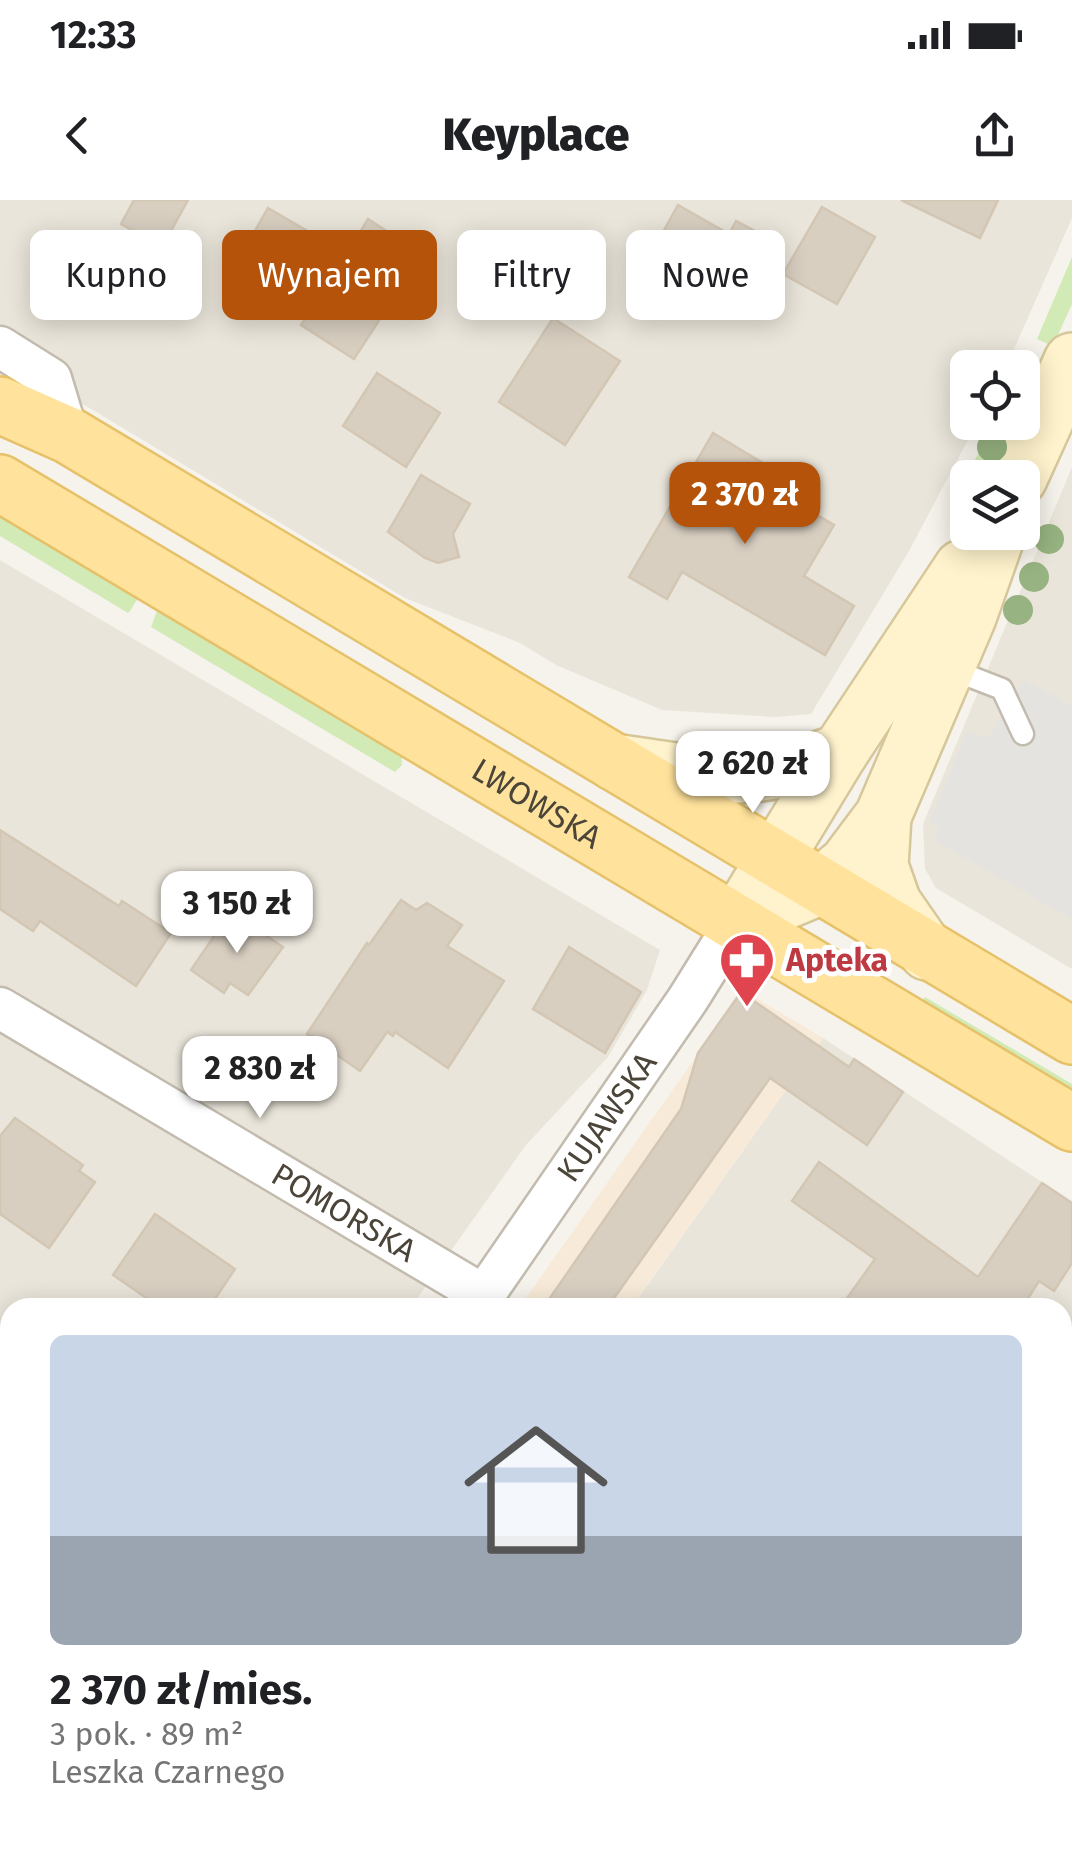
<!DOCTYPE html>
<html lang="pl">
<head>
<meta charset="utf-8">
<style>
  :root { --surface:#fff; --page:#f2f2f2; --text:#202124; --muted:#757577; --accent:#b45309 }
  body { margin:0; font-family:"Fira Sans",sans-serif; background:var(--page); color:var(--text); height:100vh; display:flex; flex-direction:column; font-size:38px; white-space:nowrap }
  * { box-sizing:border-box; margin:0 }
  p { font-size:32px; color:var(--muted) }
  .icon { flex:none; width:55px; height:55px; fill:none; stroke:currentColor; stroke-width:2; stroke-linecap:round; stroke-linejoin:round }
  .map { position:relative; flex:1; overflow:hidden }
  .side { position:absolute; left:0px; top:1098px; width:1072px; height:552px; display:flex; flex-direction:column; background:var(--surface); border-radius:30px 30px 0 0; box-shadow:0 5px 25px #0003 }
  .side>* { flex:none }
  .banner { position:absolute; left:30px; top:30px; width:1012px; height:90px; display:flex; gap:20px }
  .tools { position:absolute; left:950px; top:150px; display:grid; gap:20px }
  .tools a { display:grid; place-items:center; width:90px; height:90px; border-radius:15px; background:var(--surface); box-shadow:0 5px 25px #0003; font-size:50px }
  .price { position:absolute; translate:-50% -85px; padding:0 22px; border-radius:20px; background:#fff; color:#222; font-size:32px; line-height:65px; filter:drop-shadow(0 2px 5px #0008) }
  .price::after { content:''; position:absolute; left:50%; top:60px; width:30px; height:22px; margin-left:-15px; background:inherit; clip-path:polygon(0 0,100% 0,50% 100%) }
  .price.active { background:var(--accent); color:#fff }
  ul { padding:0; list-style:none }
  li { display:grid; align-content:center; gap:20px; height:530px; padding:0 50px }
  li span { display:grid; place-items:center; height:310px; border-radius:15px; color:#555 }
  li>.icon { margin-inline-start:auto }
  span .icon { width:180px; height:180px; fill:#fffc; stroke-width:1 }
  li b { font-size:42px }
  .tag { padding:0 35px; border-radius:15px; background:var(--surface); box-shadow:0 5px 25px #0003; font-size:35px; line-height:90px }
  .tag.active { background:var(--accent); color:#fff }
  .status { display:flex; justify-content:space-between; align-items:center; height:70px; padding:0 50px; background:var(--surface); direction:ltr }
  .status svg { height:28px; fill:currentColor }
  header { display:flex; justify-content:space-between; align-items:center; height:130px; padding:0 50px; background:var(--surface); font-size:45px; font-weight:800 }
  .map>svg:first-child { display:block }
  .residential { fill:#eae5da }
  .commercial { fill:#f7ead8 }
  .green { fill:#d2eab5 }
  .parking { fill:#e5e3e0 }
  .building { fill:#d8cfc1; stroke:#d3c7b4; stroke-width:2.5 }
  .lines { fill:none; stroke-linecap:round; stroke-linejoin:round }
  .lane-casing { stroke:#c2bbae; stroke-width:25 }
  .street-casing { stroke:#c2bbae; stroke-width:45 }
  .secondary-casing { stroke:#d6c79b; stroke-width:60 }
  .primary-casing { stroke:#e6c16a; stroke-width:60 }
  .lane { stroke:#fff; stroke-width:20 }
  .street { stroke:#fff; stroke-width:40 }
  .secondary { stroke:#fff3cd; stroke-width:55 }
  .primary { stroke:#ffe39c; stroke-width:55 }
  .tree { fill:#97b381 }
  .labels { text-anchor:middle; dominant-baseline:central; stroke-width:10; stroke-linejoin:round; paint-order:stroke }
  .street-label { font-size:32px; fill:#4b4439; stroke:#fff }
  .health-label { font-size:32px; font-weight:bold; fill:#be3a42; stroke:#fff; text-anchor:start }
</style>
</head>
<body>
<div class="status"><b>12:33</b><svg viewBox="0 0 49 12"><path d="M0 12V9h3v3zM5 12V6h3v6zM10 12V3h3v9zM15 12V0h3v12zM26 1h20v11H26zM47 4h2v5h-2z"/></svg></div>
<header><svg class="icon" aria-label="back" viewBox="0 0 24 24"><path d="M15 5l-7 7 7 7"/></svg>Keyplace<svg class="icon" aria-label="share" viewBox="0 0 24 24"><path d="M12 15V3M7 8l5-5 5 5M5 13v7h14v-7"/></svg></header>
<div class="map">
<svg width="1072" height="1649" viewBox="0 0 1072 1649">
  <rect width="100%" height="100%" fill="#f6f3ec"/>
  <g class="residential">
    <polygon points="0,0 1072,0 1072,18 1006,167 968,168 968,222 977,223 909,351 811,514 775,517 662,510 556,465 520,443 405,398 93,210 0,158"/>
    <polygon points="1072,267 1072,769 936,688 925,669 923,624"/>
    <polygon points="0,360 660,750 647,790 608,857 526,945 411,1107 10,1108 10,1640 958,1640 951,1649 0,1649"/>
    <polygon points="823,838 1072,1002 1072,1483 1063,1496 1062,1108 631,1108"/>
  </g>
  <polygon class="commercial" points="743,790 823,838 631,1107 519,1108"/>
  <g class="green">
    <polygon points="1072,57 1072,104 1053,146 1037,139"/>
    <polygon points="994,223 1016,223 982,277 968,278 967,301 960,314 950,308"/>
    <polygon points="0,309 141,393 130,411 128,413 0,336"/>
    <polygon points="157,411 401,549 402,565 395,572 151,427"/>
    <polygon points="925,797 1072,884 1072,895 920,806"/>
  </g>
  <polygon class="parking" points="1024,479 1072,506 1072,719 934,640 940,628 929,622 967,531 989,538"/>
  <g class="building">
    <polygon points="134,0 188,0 162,47 121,24"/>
    <polygon points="901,0 998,0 980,38"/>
    <polygon points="678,5 729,34 736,21 768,38 739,89 657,43"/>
    <polygon points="822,7 875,37 837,104 783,74"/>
    <polygon points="268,8 347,54 368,19 422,54 354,159 301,125 325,87 248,43"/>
    <polygon points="553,118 620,161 565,245 499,202"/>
    <polygon points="377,173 440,213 406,267 343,226"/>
    <polygon points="713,233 768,266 759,281 834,325 804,376 854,406 825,455 682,372 667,399 629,377"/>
    <polygon points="421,275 470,304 453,334 459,357 438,363 425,358 388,332"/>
    <polygon points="0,630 119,706 122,701 171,733 136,786 40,721 33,731 0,709"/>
    <polygon points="401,700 416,710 427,703 462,725 447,746 504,781 448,868 395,832 393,836 387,832 360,871 307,834 367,743 369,745"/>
    <polygon points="231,711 283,747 248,795 230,783 224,793 191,770"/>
    <polygon points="569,747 641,792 605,853 533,809"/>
    <polygon points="741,792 849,867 854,859 903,892 867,945 770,878 607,1108 543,1108 681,909 698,853"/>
    <polygon points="15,918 83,965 79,971 95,982 49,1048 0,1014 0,936"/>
    <polygon points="819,962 978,1077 1042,983 1072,1003 1072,1063 1054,1091 1039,1081 1022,1108 840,1108 875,1059 792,1001"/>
    <polygon points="155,1014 235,1069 209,1108 161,1108 113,1075"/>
  </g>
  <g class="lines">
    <g class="lane-casing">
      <g id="lane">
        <polyline points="948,468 1002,489 1023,534"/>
        <polyline points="299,1640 312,1649"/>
      </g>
    </g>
    <g class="street-casing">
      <g id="street">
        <polyline points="0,147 51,179 68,235"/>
        <path id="s1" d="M0,808l483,287"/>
        <path id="s2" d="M475,1108l213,-309 48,-77"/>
        <polyline points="0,1430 10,1436"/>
        <polyline points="1062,1623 1072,1609"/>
        <polyline points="99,1649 105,1640"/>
      </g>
    </g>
    <g class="secondary-casing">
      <g id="secondary">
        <polyline points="1019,278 1072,161"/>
        <path d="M614,562c90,13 138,25 226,-10"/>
        <polyline points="883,616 880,666 893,703 927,752"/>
        <polyline points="750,700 840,552 962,368"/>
        <polyline points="736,722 819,687 847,664 883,616 968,417 998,332"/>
      </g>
    </g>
    <g class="primary-casing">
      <g id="primary">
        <polyline points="0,205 68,235 1072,836"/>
        <path id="s3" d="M0,283l1072,640"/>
      </g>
    </g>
    <use href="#lane" class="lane"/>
    <use href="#street" class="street"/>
    <use href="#secondary" class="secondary"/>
    <use href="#primary" class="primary"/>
  </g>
  <g class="tree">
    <circle cx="992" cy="247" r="15"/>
    <circle cx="1049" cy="339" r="15"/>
    <circle cx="1034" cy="377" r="15"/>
    <circle cx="1018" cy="410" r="15"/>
  </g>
  <defs>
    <g id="pharmacy-pin" transform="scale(2.875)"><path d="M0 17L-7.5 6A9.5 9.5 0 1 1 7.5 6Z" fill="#e0444e" stroke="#fff"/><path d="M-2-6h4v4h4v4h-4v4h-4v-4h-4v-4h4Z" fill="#fff"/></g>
  </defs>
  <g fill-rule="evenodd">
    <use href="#pharmacy-pin" x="747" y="760"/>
  </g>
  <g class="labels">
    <g class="street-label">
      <text stroke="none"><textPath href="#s3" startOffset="625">LWOWSKA</textPath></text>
      <text stroke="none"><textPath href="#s2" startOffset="232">KUJAWSKA</textPath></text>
      <text stroke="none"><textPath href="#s1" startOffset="400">POMORSKA</textPath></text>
    </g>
    <g class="health-label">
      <text x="786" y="760">Apteka</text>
    </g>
  </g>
</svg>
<div class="tools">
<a><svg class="icon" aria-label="locate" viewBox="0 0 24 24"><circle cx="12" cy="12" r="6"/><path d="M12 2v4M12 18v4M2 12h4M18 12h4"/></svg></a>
<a><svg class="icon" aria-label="layers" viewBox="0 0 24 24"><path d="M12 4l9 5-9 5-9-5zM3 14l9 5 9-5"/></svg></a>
</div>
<b class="price active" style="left:745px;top:347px">2 370 zł</b>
<b class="price" style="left:753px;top:616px">2 620 zł</b>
<b class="price" style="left:237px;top:756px">3 150 zł</b>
<b class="price" style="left:260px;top:921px">2 830 zł</b>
<div class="banner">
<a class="tag">Kupno</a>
<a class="tag active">Wynajem</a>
<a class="tag">Filtry</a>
<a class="tag">Nowe</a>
</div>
<section class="side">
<ul>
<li><span style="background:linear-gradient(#c9d6e8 65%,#9aa5b1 0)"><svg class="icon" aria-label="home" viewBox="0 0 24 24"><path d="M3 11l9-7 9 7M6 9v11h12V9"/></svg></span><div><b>2 370 zł/mies.</b><p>3 pok. · 89 m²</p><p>Leszka Czarnego</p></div></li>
</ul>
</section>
</div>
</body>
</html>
